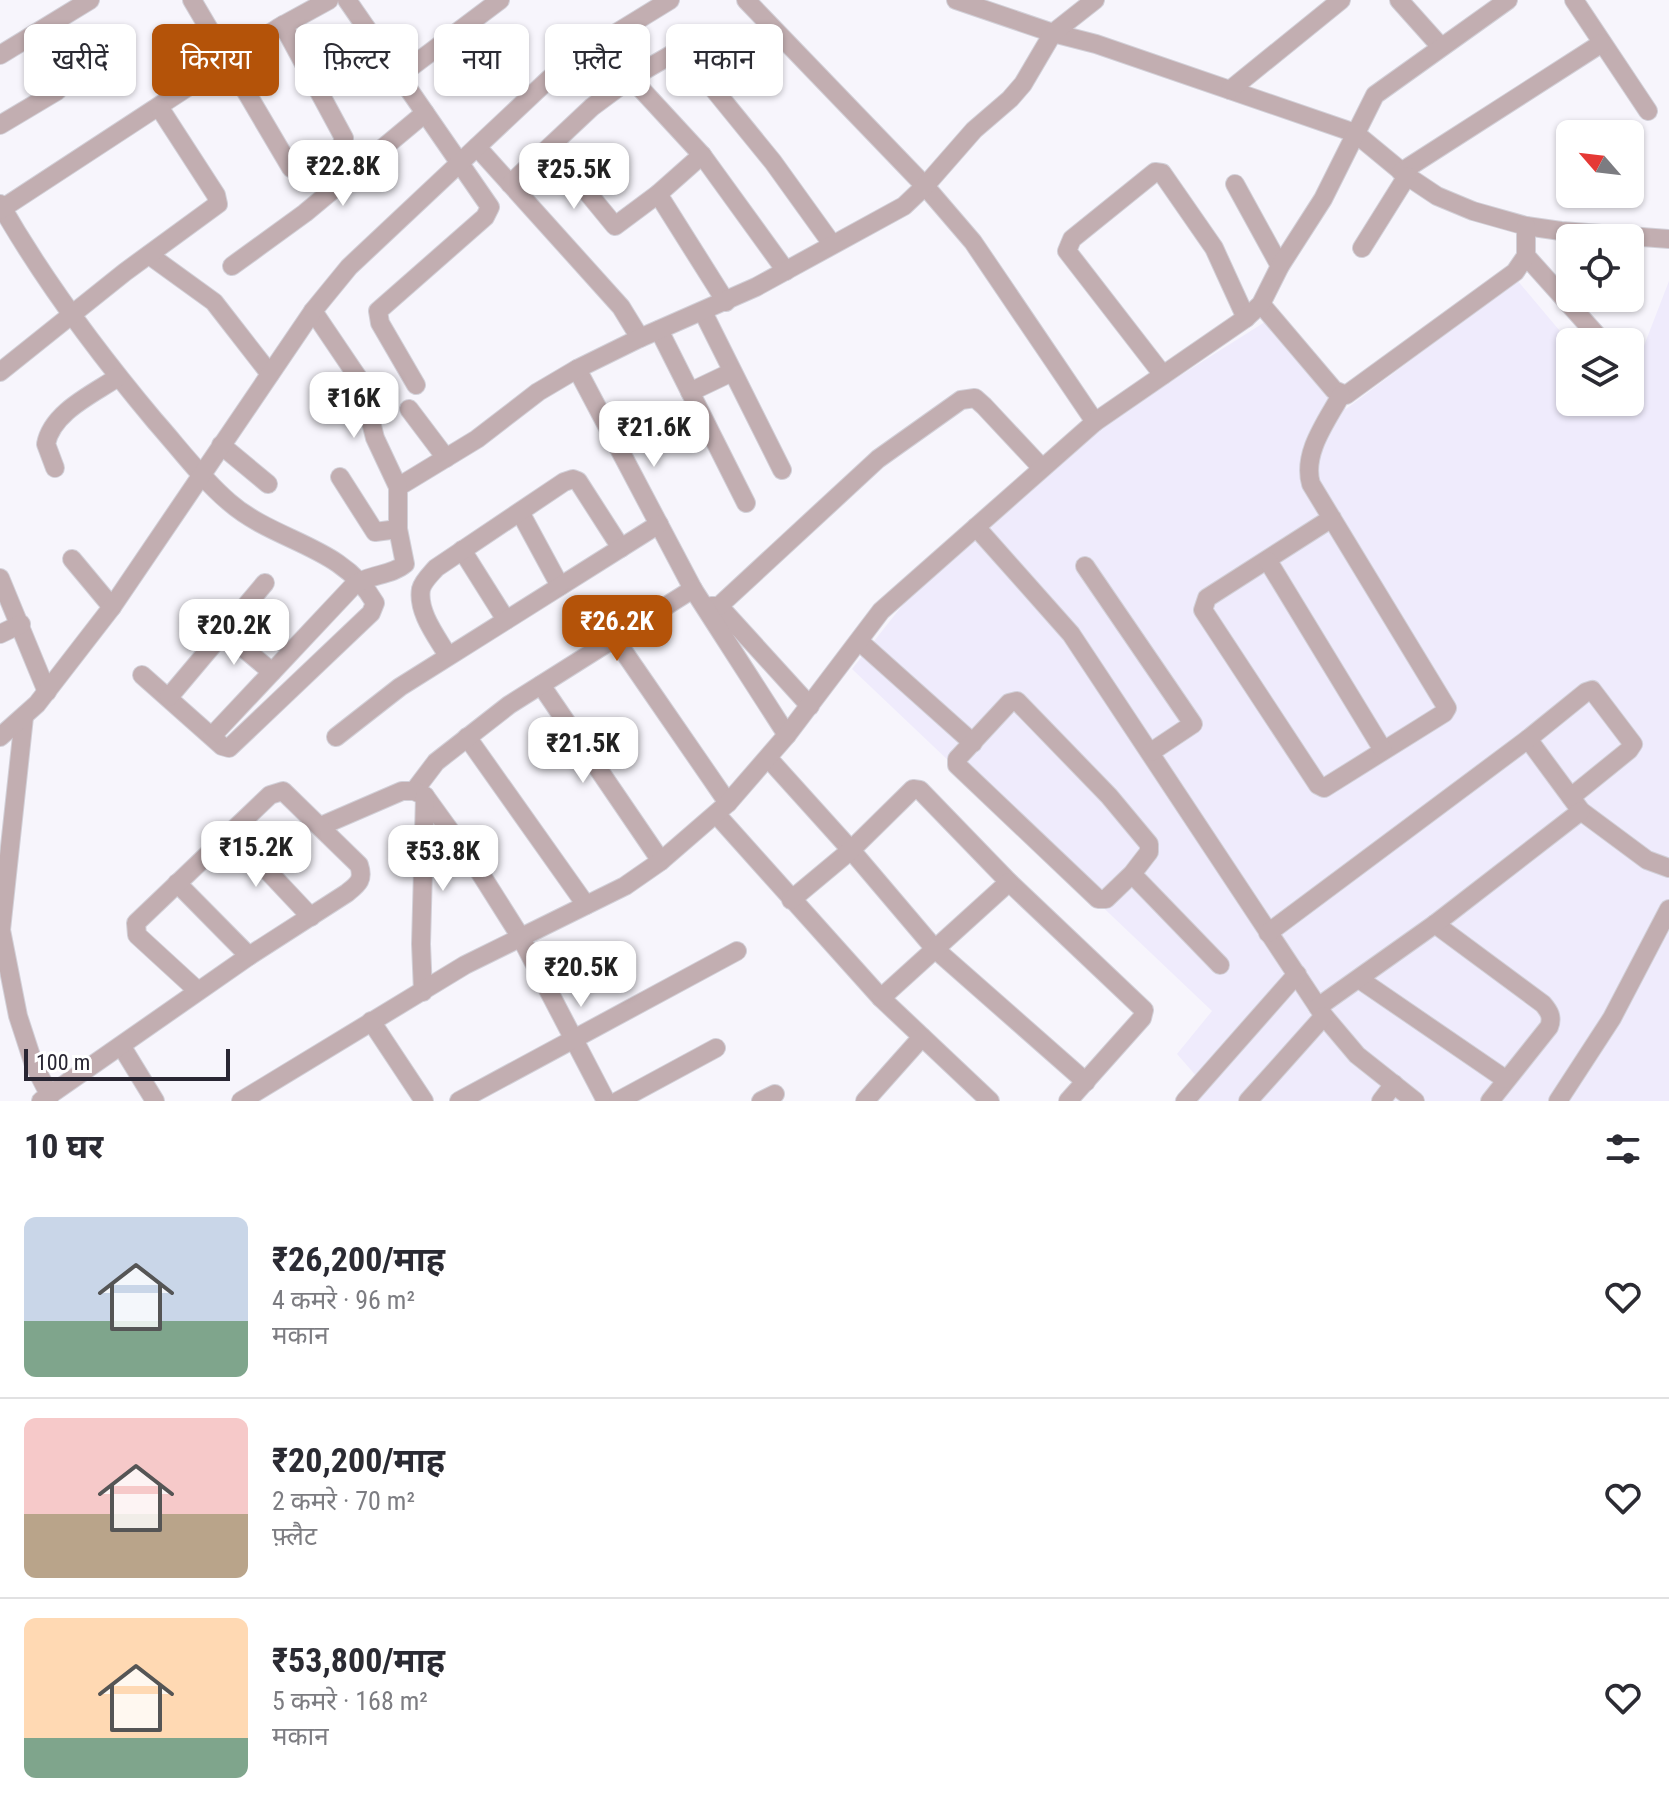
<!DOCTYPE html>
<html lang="hi">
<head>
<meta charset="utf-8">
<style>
  :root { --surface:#fff; --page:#f7f7f7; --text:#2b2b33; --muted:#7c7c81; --line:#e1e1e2; --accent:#b45309 }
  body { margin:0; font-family:"Roboto Condensed","Noto Sans Devanagari",sans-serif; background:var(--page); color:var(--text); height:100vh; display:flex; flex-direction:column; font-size:30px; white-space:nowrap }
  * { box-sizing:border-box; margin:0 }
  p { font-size:26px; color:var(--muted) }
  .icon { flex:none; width:44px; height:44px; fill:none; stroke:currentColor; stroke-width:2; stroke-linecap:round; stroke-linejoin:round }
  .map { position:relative; height:1101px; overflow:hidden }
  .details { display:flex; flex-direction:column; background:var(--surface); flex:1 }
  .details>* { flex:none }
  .top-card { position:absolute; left:24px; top:24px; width:800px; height:72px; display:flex; gap:16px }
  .needle { width:52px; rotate:298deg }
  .buttons { position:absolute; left:1556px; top:120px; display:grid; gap:16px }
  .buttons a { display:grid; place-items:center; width:88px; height:88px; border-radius:12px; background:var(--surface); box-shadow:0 2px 6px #0004; font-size:40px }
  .scale { position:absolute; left:24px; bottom:20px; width:206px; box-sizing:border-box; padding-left:8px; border:4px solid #292633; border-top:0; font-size:22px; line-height:28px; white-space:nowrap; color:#292633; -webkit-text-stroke:6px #fff; paint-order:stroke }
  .price { position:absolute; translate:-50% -68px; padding:0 18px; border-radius:16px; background:#fff; color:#222; font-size:26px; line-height:52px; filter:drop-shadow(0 2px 4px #0008) }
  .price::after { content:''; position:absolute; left:50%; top:48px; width:24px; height:18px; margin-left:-12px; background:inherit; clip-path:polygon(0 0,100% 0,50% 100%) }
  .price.active { background:var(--accent); color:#fff }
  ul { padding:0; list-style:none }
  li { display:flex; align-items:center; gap:24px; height:200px; padding:0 24px }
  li+li { border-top:2px solid var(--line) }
  li span { display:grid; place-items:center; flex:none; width:224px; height:160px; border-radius:12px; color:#555 }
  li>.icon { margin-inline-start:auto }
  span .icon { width:96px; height:96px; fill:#fffc; stroke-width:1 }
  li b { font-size:34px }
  h2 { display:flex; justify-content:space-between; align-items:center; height:96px; padding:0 24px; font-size:34px }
  .chip { padding:0 28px; border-radius:12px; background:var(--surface); box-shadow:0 2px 6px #0004; font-size:28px; line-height:72px }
  .chip.active { background:var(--accent); color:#fff }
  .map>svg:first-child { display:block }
  .built { fill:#efebfc }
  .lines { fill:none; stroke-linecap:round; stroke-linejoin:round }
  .minor-casing { stroke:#d2d0d8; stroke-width:20 }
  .minor { stroke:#c2aeb1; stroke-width:18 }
</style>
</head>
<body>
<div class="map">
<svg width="1669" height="1101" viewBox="0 0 1669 1101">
  <rect width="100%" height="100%" fill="#f7f5fc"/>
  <polygon class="built" points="1517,280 1570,343 1570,402 1621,403 1630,402 1630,382 1669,281 1669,1101 1173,1101 1198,1078 1177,1054 1212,1011 852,669 905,602 1107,422 1268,320 1346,409"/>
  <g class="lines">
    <g class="minor-casing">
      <g id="minor">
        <polyline points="192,0 291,168 302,172 340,149 344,138 283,25"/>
        <polyline points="347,0 490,207 485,217 378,311 380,323 416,385"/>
        <polyline points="746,0 925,186 973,242 1095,422"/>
        <polyline points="956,0 1053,33 1096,44 1355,133 1407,176 1437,196 1473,211 1526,226 1561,231 1669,239"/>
        <polyline points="1399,0 1441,47"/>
        <polyline points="1574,0 1648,111"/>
        <polyline points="0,55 90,0"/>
        <polyline points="399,76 500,0"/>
        <polyline points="631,78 702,155 786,271"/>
        <polyline points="1230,90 1341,0"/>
        <polyline points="0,125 57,91"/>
        <polyline points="477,147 621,307 640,338"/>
        <polyline points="550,147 615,226 658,194 702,155"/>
        <polyline points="1401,172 1602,43"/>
        <polyline points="510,184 592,107 631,78 681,49 773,162 832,244"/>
        <polyline points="1235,184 1280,266"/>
        <polyline points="658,194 726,302"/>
        <path d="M0,204c44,77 98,149 155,217 24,27 46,57 74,81 47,41 113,43 146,101l-4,10 -142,135 -7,-2 -80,-71"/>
        <polyline points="0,210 278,28 329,0"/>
        <polyline points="1362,248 1407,176"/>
        <polyline points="149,255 214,302 270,374"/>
        <polyline points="1526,256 1603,342"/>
        <polyline points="232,266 305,213 425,113"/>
        <polyline points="1261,304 1334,390 1346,395 1515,272 1526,256 1526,226"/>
        <polyline points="703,312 782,470"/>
        <polyline points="659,330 746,503"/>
        <polyline points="577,369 693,589"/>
        <polyline points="0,372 125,272 218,204 216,195 159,107"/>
        <polyline points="1163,375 1067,251 1072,239 1155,172 1162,173 1214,248 1246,318"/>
        <polyline points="690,392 732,372"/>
        <polyline points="409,409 446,458"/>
        <polyline points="221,445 268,484"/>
        <path d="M55,468l-9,-24c6,-32 47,-50 72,-67"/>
        <polyline points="340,477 375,532 398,529"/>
        <polyline points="398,487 477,439 538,392 577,369 640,338 756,287 904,206 925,186 974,130 1010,99 1023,84 1053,33 1095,0"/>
        <polyline points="520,512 560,586"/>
        <path d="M1332,518l-125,80 -4,12 115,175 6,3 120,-75 3,-5 -136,-224c-9,-31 16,-63 30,-89"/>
        <polyline points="976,527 1071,634 1324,1016 1357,1055 1415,1101"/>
        <polyline points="462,550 506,620"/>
        <polyline points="72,559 112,607"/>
        <polyline points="1268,561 1383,750"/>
        <polyline points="1085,566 1193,724 1151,752"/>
        <polyline points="0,578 47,692"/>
        <polyline points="711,606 719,606 810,706"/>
        <polyline points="719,606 878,459 961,400 975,398 984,406 1042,468"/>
        <polyline points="223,631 272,672"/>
        <polyline points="0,634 21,624"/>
        <polyline points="615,639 728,803"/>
        <polyline points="859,641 973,743"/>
        <path d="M448,656c-11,-19 -31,-44 -27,-67 2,-8 10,-15 15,-21l128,-86 9,-3 5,2 43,67"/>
        <polyline points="541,685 661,861"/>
        <polyline points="169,697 265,583"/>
        <polyline points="24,717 1,930 18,1016 34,1065 50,1096"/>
        <path d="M212,736l141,-150c15,-12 38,-10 52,-22l-7,-35v-42l-23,-49 -14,-56 -48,-71"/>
        <polyline points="0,737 37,704 112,607 313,311 349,267 549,79 574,59 670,0"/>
        <polyline points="336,737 400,687 659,524"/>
        <polyline points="467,737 586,905"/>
        <polyline points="1528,739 1581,811 1647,860 1669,868"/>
        <polyline points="768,758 851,850 935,949 1086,1082"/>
        <polyline points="414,791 436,762 509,705 693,589 787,735"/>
        <polyline points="717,815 881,998 990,1101"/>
        <polyline points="321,826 402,791 414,791 425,796 477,868 520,936 606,1101"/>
        <polyline points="231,832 311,917"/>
        <polyline points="1132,874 1149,852 1149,844 1109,796 1017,701 1009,703 957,759 957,765 1098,899 1106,899 1132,874 1220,965"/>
        <polyline points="177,883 249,956"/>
        <polyline points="791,900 851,850 913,789 920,790 1009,882 1144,1010 1142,1018 1068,1101"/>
        <path d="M1435,924l108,80c6,7 10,13 6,23l-59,74"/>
        <polyline points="1268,933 1528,739 1586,692 1592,690 1633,744 1629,750 1571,797"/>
        <polyline points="1359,979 1505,1079"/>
        <polyline points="423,992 421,944 425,796"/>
        <polyline points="881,998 1009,882"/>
        <polyline points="1318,1007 1435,924 1581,811"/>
        <polyline points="371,1021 424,1101"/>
        <polyline points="122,1047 155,1101"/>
        <path d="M41,1101l208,-145 98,-63c11,-9 17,-13 12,-28l-76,-74 -13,4 -134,128 1,12 61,56"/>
        <polyline points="241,1101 465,965 625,886 661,861 728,803 787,735 881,611 1095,422 1246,318 1261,304 1280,266 1323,199 1375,95 1508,0"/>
        <polyline points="459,1101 737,951"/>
        <polyline points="618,1101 716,1048"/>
        <polyline points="761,1101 775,1094"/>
        <polyline points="865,1101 922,1037"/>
        <polyline points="1185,1101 1297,974"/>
        <polyline points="1248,1101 1324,1016"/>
        <polyline points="1381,1101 1394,1084"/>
        <polyline points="1558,1101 1612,1018 1669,909"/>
      </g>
    </g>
    <use href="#minor" class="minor"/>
  </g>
</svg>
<div class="buttons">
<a><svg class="needle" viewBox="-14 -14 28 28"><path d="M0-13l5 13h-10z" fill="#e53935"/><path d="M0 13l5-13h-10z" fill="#7c7c81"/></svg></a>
<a><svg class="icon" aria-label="locate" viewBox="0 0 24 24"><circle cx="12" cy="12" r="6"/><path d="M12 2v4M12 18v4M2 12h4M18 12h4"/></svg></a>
<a><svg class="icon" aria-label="layers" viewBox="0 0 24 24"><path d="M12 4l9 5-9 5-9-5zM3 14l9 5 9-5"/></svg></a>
</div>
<div class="scale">100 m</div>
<b class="price" style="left:343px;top:208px">₹22.8K</b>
<b class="price" style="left:574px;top:211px">₹25.5K</b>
<b class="price" style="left:354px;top:440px">₹16K</b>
<b class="price" style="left:654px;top:469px">₹21.6K</b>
<b class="price active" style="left:617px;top:663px">₹26.2K</b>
<b class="price" style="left:234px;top:667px">₹20.2K</b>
<b class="price" style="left:583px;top:785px">₹21.5K</b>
<b class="price" style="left:256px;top:889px">₹15.2K</b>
<b class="price" style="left:443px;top:893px">₹53.8K</b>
<b class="price" style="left:581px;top:1009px">₹20.5K</b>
<div class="top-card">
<a class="chip">खरीदें</a>
<a class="chip active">किराया</a>
<a class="chip">फ़िल्टर</a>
<a class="chip">नया</a>
<a class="chip">फ़्लैट</a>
<a class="chip">मकान</a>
</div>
</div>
<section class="details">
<h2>10 घर<svg class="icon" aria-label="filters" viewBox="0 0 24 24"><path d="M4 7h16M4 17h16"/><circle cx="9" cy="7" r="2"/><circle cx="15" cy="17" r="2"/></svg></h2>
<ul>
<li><span style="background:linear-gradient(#c9d6e8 65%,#7fa58c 0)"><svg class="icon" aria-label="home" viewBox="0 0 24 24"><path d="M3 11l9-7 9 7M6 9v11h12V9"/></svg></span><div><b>₹26,200/माह</b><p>4 कमरे · 96 m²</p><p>मकान</p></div><svg class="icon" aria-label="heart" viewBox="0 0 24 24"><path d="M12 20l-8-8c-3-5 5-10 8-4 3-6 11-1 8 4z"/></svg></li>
<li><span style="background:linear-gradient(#f6c9c9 60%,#b9a48a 0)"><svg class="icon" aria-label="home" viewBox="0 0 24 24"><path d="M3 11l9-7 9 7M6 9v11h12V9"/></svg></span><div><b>₹20,200/माह</b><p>2 कमरे · 70 m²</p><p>फ़्लैट</p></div><svg class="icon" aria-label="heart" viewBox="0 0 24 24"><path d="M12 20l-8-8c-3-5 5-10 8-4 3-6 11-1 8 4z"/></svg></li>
<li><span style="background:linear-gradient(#ffd9b3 75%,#7fa58c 0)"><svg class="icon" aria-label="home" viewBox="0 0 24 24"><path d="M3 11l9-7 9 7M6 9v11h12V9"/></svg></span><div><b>₹53,800/माह</b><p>5 कमरे · 168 m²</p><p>मकान</p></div><svg class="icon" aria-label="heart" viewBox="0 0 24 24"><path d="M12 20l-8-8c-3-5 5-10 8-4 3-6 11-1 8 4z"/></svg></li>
</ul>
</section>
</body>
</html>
